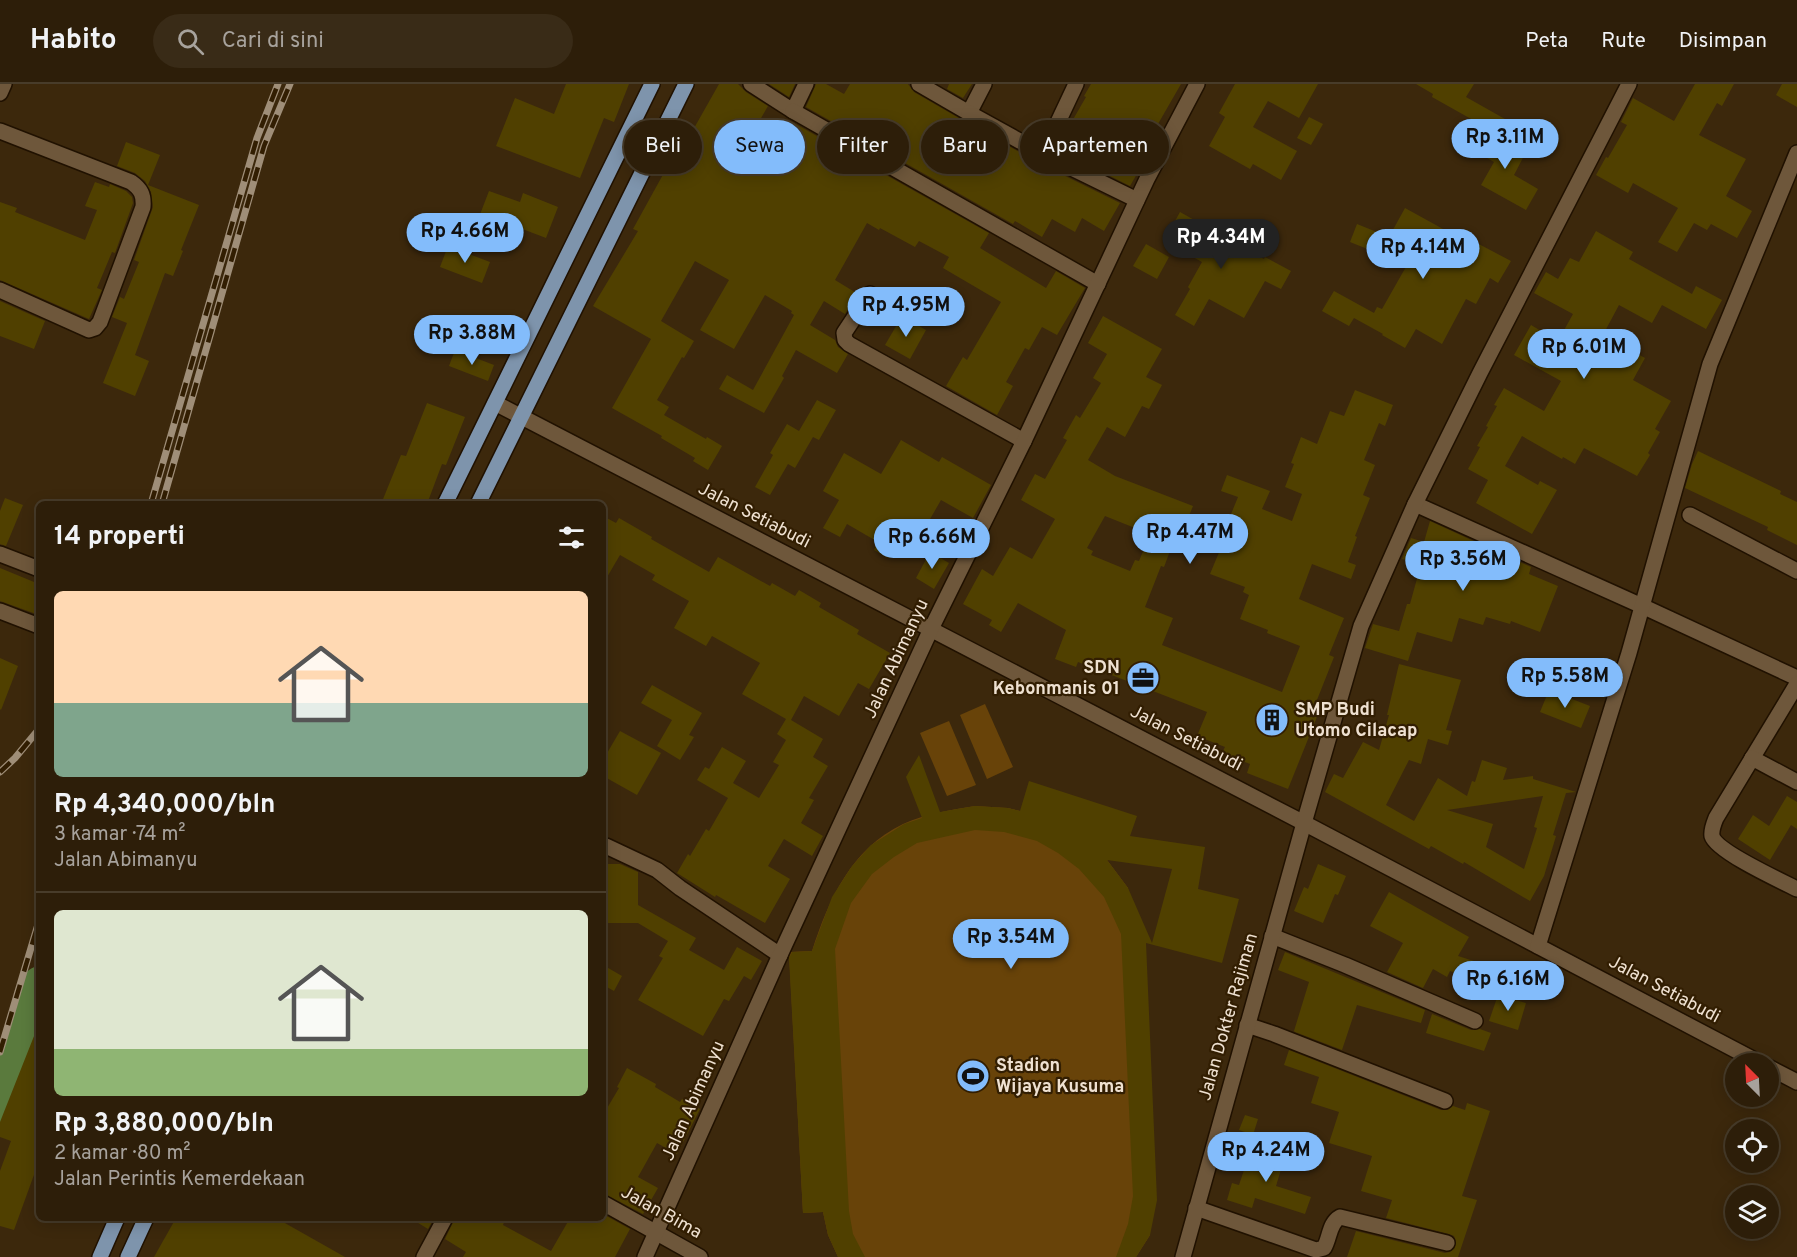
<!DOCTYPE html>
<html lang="id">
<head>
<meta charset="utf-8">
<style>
  :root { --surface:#2d1e09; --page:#392b17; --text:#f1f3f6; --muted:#a7a29c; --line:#483c2a; --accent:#83bcfb }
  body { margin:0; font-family:Overpass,sans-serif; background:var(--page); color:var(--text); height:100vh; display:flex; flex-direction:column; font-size:22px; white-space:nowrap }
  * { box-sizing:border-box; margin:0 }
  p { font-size:20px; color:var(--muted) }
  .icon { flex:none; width:33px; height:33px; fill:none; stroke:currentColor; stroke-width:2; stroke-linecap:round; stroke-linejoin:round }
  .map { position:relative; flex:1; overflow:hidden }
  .details { position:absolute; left:36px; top:417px; width:570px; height:720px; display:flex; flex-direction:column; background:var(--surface); border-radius:9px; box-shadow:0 3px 15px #0003,0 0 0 2px var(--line) }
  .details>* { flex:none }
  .top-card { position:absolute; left:624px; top:36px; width:570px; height:54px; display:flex; gap:12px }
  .needle { width:39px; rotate:336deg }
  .buttons { position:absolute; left:1725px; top:969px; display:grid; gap:12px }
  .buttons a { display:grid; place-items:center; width:54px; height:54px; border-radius:50%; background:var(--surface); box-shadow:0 3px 15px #0003,0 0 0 2px var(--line); font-size:30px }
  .price { position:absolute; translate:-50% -51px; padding:0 14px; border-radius:21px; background:var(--accent); color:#111; font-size:20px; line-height:39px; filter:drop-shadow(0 2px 3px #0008) }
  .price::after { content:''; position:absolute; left:50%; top:36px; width:18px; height:14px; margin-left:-9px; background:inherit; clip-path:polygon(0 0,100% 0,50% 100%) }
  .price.on { background:#222; color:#fff }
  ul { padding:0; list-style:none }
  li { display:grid; align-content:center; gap:12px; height:318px; padding:0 18px }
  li+li { border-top:2px solid var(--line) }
  li span { display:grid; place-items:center; height:186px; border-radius:9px; color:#555 }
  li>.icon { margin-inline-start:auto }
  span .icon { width:108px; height:108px; fill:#fffc; stroke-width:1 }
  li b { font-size:26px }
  h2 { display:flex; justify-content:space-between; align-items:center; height:72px; padding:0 18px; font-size:26px }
  .tag { padding:0 21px; border-radius:27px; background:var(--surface); box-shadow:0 3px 15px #0003,0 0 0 2px var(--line); font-size:21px; line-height:54px }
  .tag.on { background:var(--accent); color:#111 }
  header { display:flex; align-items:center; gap:36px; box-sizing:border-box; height:84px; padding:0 30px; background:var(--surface); border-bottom:2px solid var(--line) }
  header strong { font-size:28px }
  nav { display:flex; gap:33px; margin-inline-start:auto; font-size:21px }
  .search { width:420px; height:54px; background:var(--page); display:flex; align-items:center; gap:15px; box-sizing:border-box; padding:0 21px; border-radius:33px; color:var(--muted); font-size:22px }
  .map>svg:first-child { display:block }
  .green { fill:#684309 }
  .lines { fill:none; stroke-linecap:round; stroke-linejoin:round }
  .river { stroke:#5a7a3d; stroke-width:33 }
  .building { fill:#504000; fill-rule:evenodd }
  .minor-casing { stroke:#201100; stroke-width:18 }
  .major-casing { stroke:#201100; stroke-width:18 }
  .minor { stroke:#6e573b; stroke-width:15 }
  .major { stroke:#7e94ac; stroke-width:15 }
  .rail-casing { stroke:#9f8e78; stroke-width:7 }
  .rail { stroke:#321e02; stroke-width:4.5; stroke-dasharray:14; stroke-linecap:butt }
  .labels { text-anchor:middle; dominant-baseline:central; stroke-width:4.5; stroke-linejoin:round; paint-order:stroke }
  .street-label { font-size:18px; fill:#efe1d1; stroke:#321e02 }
  .poi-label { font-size:18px; font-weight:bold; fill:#efe1d1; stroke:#321e02; text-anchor:start }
</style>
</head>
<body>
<header>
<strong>Habito</strong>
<div class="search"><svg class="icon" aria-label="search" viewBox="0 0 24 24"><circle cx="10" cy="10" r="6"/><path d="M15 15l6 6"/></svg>Cari di sini</div>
<nav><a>Peta</a><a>Rute</a><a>Disimpan</a></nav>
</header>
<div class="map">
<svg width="1797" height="1173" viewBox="0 0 1797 1173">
  <rect width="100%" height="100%" fill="#3c280c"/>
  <g class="green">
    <polygon points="985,620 1013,683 987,695 960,631"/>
    <polygon points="949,637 976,701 947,712 920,649"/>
    <path d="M975,722l33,2 37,9 62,43 21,28 22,347 -14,22h-298l-10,-22 -5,-23 -20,1 -14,-261 23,-1c17,-52 39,-102 91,-127 22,-10 48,-14 72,-18z"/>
  </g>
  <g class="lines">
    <polyline class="river" points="0,1025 39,899"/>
  </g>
  <g class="building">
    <polygon points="566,0 629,0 614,38 604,34 580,94 496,62 515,14 554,30"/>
    <polygon points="719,0 738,0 746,8 768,22 738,74 763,88 792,38 989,149 980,164 1046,204 1056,187 1085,204 1057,251 1042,243 1029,266 1025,264 1006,298 1013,302 997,331 946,302 963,273 967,276 1001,218 943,184 949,173 919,157 915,163 880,144 879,146 867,139 835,196 858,210 845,230 824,217 810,241 835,256 838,263 848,270 837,289 796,266 782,292 784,294 764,329 719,305 727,291 753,306 794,231 791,229 792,227 765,211 734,265 700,246 729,196 695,177 661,237 694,257 684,274 682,273 657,316 669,323 664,331 706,355 707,353 722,362 708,386 693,377 695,374 661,354 662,352 612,324 651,255 593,222 638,147 633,145 671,76 669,75 688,42 693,46"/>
    <polygon points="769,0 795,0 789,13"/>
    <polygon points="816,0 826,0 844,10 850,0 908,0 914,8 964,37 1039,79 1120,119 1104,147 1082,134 1075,148 1052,135 1042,153 1015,137 1013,140 806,23"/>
    <polygon points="949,0 972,0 963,14 947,5"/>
    <polygon points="1091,0 1181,0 1139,73 1145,76 1130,102 1056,65 1086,13 1084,12"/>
    <polygon points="1235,0 1318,0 1299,34 1268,17 1253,43 1297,67 1281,96 1253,80 1250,85 1209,62 1225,33 1219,29"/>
    <polygon points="1416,0 1474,0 1466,13 1505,35 1496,49 1432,13 1433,10"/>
    <polygon points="1695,0 1734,0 1722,22 1717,19 1699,51 1746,75 1726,112 1752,127 1737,154 1711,140 1707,146 1694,139 1677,168 1658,158 1678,124 1633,99 1628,109 1596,91 1606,73 1608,74 1627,41 1621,38 1633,14 1674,37"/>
    <polygon points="1782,0 1797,0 1797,23 1776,11"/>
    <polygon points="1309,33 1323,40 1311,61 1297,54"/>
    <polygon points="1487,46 1526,68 1514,91 1538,105 1526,126 1481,101 1494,78 1475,67"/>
    <polygon points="126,58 160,71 148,101 199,121 181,166 183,167 173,192 165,189 135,271 149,277 135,312 103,299 127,239 112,233 120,213 124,215 139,178 134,176 153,123 151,108 145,97 135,89 117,82"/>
    <polygon points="95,98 109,103 110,100 126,107 132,113 133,119 115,169 112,168 97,204 102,206 89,235 0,196 0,118 17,124 15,128 85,156 97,126 85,122"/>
    <polygon points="489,107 520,118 523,109 558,123 546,154 507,139 505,143 479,133"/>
    <polygon points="1405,124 1454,151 1456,148 1511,177 1498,199 1490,194 1476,220 1466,215 1442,260 1416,245 1405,264 1382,251 1383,250 1354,234 1349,242 1322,227 1334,207 1374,229 1377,223 1382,225 1407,181 1377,165 1375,168 1350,158 1357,140 1389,153"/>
    <polygon points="1180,128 1264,175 1265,173 1291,187 1281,205 1265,197 1244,234 1209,215 1194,242 1175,231 1190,205 1188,203 1202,178 1164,157"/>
    <polygon points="1596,147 1633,168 1629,175 1692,210 1696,202 1722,216 1706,245 1662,221 1652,239 1619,221 1604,249 1607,251 1606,253 1645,274 1633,296 1671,317 1655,345 1660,348 1648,369 1650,371 1637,392 1584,364 1575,380 1563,373 1562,375 1522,352 1505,382 1538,401 1540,397 1557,406 1532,450 1476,419 1488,396 1468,385 1480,363 1477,362 1488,343 1486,342 1497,322 1494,321 1504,304 1544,327 1561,297 1514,271 1531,241 1558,257 1573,230 1534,209 1546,188 1558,195 1570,174 1579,178"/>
    <polygon points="1146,160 1169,173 1157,195 1133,182"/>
    <polygon points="448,162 490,178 482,199 440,183"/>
    <polygon points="0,217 45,237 34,265 0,252"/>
    <polygon points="902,232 926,246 910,275 885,261"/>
    <path d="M1103,232l59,33 -16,28 16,8 -13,24 -7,-3 -17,31 -18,-10 -19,33 27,16 78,30 -10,25 -5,-1 -14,37 -3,-1 -16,41 28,11 -11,27 120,47 18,-46 -33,-13 1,-3 -28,-11 9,-24 -6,-3 2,-5 -35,-13 22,-53 -3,-2 9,-22 -17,-6 6,-16 43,16 -8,18 30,12 10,-27 -17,-7 9,-23 -3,-1 10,-26 16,7 13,-33 14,5 11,-26 38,15 -8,21 -6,-3 -15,37 11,5 -12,30 7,3 -15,38 2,1 -9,25 8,3 -5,14 -39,-15 -13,35 45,19 -15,37 5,2 -19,48 6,2 -33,82 -41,-16 3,-9 -28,-11 3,-6 -28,-11 10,-24 -129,-50 -2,5 -21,-8 11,-29 -48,-27 -17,29 -12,-7 3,-5 -29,-16 19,-35 11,7 17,-29 22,12 23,-40 -34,-19 14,-26 10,5 22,-39 -4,-2 13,-23 4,3 21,-35 -8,-5 14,-24 -19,-11zM1105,432l45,18 -11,27 -4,-1 -5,11 -39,-16 2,-4 -6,-3z"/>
    <polygon points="455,266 494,281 488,297 449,282"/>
    <polygon points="817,316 836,326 819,356 813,353 795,384 788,380 770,411 755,403 773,371 770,369 787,340 799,347"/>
    <polygon points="427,319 465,333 446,381 442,380 427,420 381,420 401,371 406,372"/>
    <polygon points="901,356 939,378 942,373 991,401 973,434 941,416 922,449 908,440 888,474 874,466 878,458 847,440 840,453 823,444 839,416 823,407 844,369 881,390"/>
    <polygon points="1698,367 1781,407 1780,410 1797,418 1797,461 1767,446 1768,443 1685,404 1692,380"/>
    <polygon points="5,414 23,421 6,462 0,460 0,427"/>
    <polygon points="603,432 616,439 619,434 652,453 651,455 709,488 718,473 770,502 772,499 795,512 799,506 821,519 819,523 859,546 857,550 890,569 869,605 858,599 839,632 804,612 791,636 823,655 813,673 828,682 809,714 814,716 801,739 823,752 812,772 784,755 768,782 790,795 765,839 716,811 715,813 677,789 688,770 690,772 706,745 709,747 728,714 697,696 705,683 709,685 722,663 746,677 733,699 759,714 779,681 773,678 786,656 777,650 786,635 742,610 760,579 712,552 706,562 674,544 689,517 652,496 655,491 620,471 603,500"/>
    <polygon points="1430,437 1491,465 1490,468 1510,474 1531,483 1529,490 1558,502 1540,548 1511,537 1510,540 1486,533 1483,541 1459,534 1452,558 1417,548 1408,577 1365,564 1373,540 1399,547 1407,520 1410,520 1421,480 1402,475 1411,454 1424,458"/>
    <polygon points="930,468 949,479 934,505 916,494"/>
    <polygon points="0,484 39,500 39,531 0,517"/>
    <polygon points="0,574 18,582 1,626 0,625"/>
    <polygon points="1534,574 1556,582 1549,601 1527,593"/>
    <path d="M1399,580l62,16 -15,50 6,1 -4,14 -20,-6 -7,25 -12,-4 -23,45 28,16 24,-43 29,18 5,-15 3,1 7,-22 25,8 -4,12 30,-4v3l43,13 -10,1 -13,42 3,1 -12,40 -14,25 -66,-39 -1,2 -32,-18 -2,3 -104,-57 9,-18 9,4 20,-36 16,8 10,-35h-2zM1543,712l-9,31 3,1 -13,41 -38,-22 7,-23 -46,-14z"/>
    <polygon points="652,601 702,629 689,651 694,653 680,676 657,662 672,636 641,619"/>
    <polygon points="1549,606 1590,622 1581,644 1540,628"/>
    <polygon points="620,647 661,669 637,711 603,692 603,676"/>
    <path d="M919,671l21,57 35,-6 33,2 12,3 9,-30 108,35 -7,20 75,11 -7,42 41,10 -17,64 -76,-20 11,257 -7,35 -14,22h-20l12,-33 5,-28 -12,-262 -17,-37 -25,-28 -21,-16 -21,-12 -33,-9 -29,-2 -58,13 -23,14 -22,17 -21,29 -16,46 14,262 4,23 12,23h-27l-10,-22 -5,-23 -20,1 -14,-255 3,-6 20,-1 20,-54 20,-31 19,-21 33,-21 18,-6 -16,-41zM1107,776l65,9 -20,74 -24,-55z"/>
    <polygon points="1787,712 1797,718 1797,745 1791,741 1770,776 1738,755 1753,731 1769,742"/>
    <polygon points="603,780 620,780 638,788 638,821 696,854 689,866 724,886 737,863 762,877 751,896 744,892 729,917 724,915 703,952 638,916 663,874 659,872 668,857 638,839 603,839"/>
    <polygon points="1318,780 1346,792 1338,811 1335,810 1323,839 1294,827 1304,803 1308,805"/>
    <polygon points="1389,808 1469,853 1458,872 1512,889 1507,906 1450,887 1447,893 1433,885 1423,904 1387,888 1403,859 1370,842"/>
    <polygon points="1285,868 1425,926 1421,939 1357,921 1342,966 1295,948 1294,947 1309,898 1278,886"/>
    <polygon points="603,881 622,892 614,907 603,901"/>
    <polygon points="1498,911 1526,919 1518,946 1489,937"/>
    <polygon points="1432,930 1471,946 1480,945 1491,949 1484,967 1426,949"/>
    <polygon points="38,942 39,1077 14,1146 0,1142 0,1087 11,1057 0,1053 0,1038"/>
    <polygon points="1289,966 1441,1026 1447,1026 1453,1022 1465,1026 1467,1019 1490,1027 1462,1112 1477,1116 1458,1173 1347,1173 1356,1147 1445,1169 1450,1168 1454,1165 1456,1157 1454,1152 1449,1150 1386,1134 1392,1116 1361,1107 1372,1072 1329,1059 1339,1028 1311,1019 1319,993 1284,981"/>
    <polygon points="627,984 656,1000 655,1003 680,1018 682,1015 700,1025 677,1070 657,1059 638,1093 658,1104 643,1130 603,1109 603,1031 619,1004 617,1003"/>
    <polygon points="1245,1031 1258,1035 1253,1051 1239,1046"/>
    <polygon points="1297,1054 1324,1062 1319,1075 1293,1067"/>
    <polygon points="1252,1062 1285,1072 1276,1102 1311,1113 1305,1130 1255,1114 1252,1124 1227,1116 1232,1099 1239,1101"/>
    <polygon points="603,1130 630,1145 615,1173 463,1173 466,1168 445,1155 455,1134 496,1134 504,1138 503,1141 551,1167 570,1134 603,1134"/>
    <polygon points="176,1134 276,1134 345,1173 154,1173"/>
    <polygon points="410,1134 434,1134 428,1145"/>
  </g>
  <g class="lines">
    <g class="minor-casing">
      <g id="minor">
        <polyline points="751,0 793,27 806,0"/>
        <polyline points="919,0 969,29 984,0"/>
        <polyline points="0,9 4,0"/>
        <polyline points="793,27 1098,200"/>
        <polyline points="969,29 1043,70 1076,0"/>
        <path d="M0,47l131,51c10,7 13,13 12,25l-43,115 -5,6 -6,2 -89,-40"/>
        <polyline points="1043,70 1137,116"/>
        <polyline points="870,210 844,249 845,256 849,260 1024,357"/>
        <polyline points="495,319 1304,739 1762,980"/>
        <polyline points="1415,420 1642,522 1797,594"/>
        <polyline points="1690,431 1797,487"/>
        <polyline points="0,470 39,485"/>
        <polyline points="0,527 39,542"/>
        <path d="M1797,600l-81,134c-2,5 -5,12 -4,18 4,15 69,45 85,53"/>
        <polyline points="1752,674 1797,698"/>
        <polyline points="606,762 657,786 680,804 780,871"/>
        <polyline points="1272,852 1345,881 1475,937"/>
        <polyline points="1538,862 1629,569 1710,280 1797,69"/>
        <polyline points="1247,941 1274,950 1445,1017"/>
        <polyline points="1768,983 1797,998"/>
        <polyline points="603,1119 700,1173"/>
        <path d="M1196,1124l120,42 8,-2c6,-10 5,-25 16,-31l107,26"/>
        <polyline points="424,1173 445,1134"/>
        <polyline points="645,1173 780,871 931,545 1024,357 1147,95 1197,0"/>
        <polyline points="1183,1173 1304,739 1361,542 1415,420 1480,289 1629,0"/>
      </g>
    </g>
    <g class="major-casing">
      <g id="major">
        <polyline points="445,420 652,0"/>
        <polyline points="478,420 686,0"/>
        <polyline points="100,1173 117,1134"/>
        <polyline points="128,1173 146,1134"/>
      </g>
    </g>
    <use href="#minor" class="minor"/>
    <use href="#major" class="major"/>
    <g class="rail-casing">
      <g id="rail">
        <polyline points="151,420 257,54 278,0"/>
        <polyline points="162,420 264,62 290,0"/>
        <polyline points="0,688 15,674 39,645"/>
        <polyline points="0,968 39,837"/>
      </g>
    </g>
    <use href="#rail" class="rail"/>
  </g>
  <defs>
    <g id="office-disc" transform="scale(1.725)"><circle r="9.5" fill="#83bcfb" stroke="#321e02"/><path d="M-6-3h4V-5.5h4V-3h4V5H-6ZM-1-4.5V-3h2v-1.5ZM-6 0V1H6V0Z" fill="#111"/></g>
    <g id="building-disc" transform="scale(1.725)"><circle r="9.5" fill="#83bcfb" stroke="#321e02"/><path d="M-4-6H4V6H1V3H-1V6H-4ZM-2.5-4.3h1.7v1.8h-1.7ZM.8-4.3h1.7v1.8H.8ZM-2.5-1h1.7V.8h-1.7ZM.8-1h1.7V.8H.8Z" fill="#111"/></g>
    <g id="stadium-disc" transform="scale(1.725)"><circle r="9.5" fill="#83bcfb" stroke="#321e02"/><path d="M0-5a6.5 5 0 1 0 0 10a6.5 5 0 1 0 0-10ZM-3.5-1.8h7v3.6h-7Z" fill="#111"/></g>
  </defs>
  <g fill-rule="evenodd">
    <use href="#office-disc" x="1143" y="594"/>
    <use href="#building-disc" x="1272" y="636"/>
    <use href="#stadium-disc" x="973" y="992"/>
  </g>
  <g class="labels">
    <g class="street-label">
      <text transform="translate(754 432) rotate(27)">Jalan Setiabudi</text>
      <text transform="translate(897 575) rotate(-65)">Jalan Abimanyu</text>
      <text transform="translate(1186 655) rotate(27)">Jalan Setiabudi</text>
      <text transform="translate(1664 906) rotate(28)">Jalan Setiabudi</text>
      <text transform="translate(1229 933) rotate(-74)">Jalan Dokter Rajiman</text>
      <text transform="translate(694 1017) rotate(-66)">Jalan Abimanyu</text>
      <text transform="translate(661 1129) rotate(29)">Jalan Bima</text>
    </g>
    <g class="poi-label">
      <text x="1120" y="584" text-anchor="end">SDN<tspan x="1120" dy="21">Kebonmanis 01</tspan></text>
      <text x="1295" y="626">SMP Budi<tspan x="1295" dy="21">Utomo Cilacap</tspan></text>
      <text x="996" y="982">Stadion<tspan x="996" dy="21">Wijaya Kusuma</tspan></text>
    </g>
  </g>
</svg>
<div class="buttons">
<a><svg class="needle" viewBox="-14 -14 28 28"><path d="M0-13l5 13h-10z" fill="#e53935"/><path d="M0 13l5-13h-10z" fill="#a7a29c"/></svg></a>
<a><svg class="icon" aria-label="locate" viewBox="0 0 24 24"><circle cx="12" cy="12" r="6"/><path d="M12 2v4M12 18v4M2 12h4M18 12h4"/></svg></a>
<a><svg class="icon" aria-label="layers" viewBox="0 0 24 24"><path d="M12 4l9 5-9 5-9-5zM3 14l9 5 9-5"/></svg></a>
</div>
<b class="price" style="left:1505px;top:86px">Rp 3.11M</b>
<b class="price" style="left:465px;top:180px">Rp 4.66M</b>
<b class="price on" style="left:1221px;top:186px">Rp 4.34M</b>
<b class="price" style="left:1423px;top:196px">Rp 4.14M</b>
<b class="price" style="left:906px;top:254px">Rp 4.95M</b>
<b class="price" style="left:472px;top:282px">Rp 3.88M</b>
<b class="price" style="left:1584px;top:296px">Rp 6.01M</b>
<b class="price" style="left:1190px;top:481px">Rp 4.47M</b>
<b class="price" style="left:932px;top:486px">Rp 6.66M</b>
<b class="price" style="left:1463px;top:508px">Rp 3.56M</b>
<b class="price" style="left:1565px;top:625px">Rp 5.58M</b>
<b class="price" style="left:1011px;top:886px">Rp 3.54M</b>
<b class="price" style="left:1508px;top:928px">Rp 6.16M</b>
<b class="price" style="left:1266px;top:1099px">Rp 4.24M</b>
<div class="top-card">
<a class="tag">Beli</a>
<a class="tag on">Sewa</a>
<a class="tag">Filter</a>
<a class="tag">Baru</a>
<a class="tag">Apartemen</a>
</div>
<section class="details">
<h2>14 properti<svg class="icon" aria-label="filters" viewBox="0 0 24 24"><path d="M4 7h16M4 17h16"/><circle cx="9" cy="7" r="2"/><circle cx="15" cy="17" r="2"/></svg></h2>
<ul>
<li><span style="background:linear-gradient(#ffd9b3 60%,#7fa58c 0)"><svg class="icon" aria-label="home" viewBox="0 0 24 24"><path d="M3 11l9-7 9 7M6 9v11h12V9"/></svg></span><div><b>Rp 4,340,000/bln</b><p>3 kamar · 74 m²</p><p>Jalan Abimanyu</p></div></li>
<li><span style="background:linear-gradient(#dfe7d0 75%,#8fb573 0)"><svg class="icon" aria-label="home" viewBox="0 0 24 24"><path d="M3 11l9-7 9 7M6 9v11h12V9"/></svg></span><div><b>Rp 3,880,000/bln</b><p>2 kamar · 80 m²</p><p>Jalan Perintis Kemerdekaan</p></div></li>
</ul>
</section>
</div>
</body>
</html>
